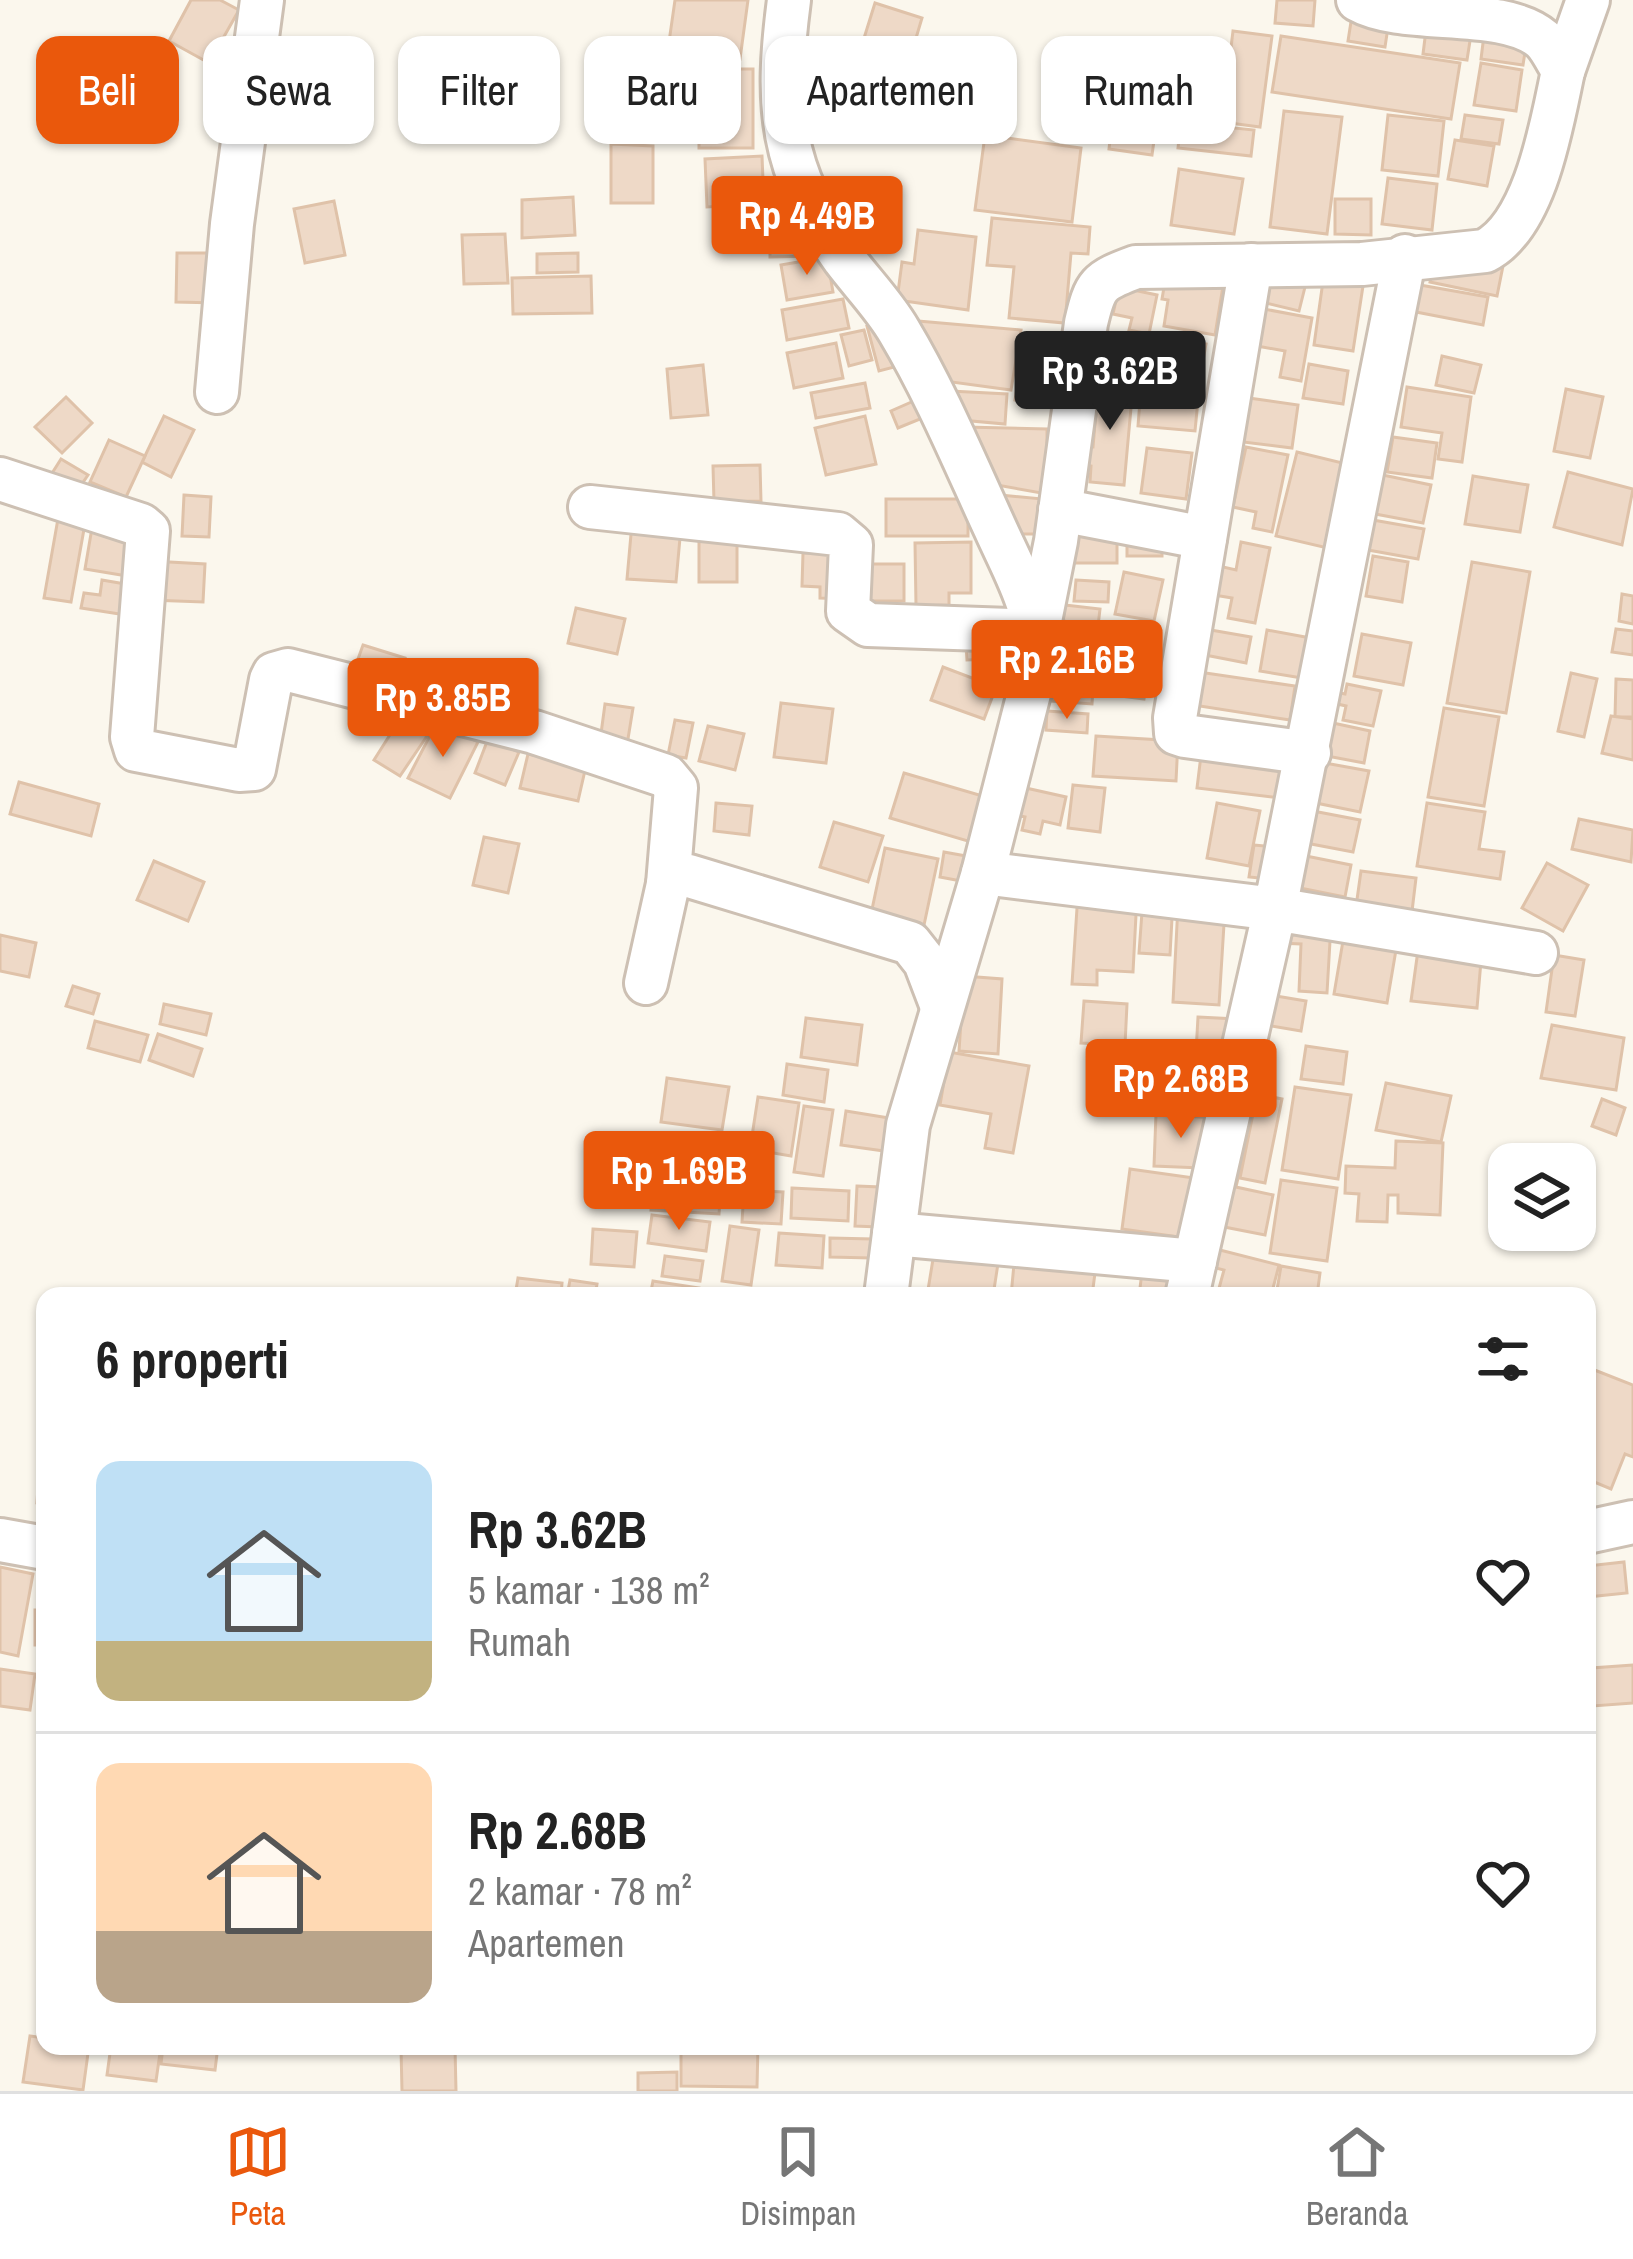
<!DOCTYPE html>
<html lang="id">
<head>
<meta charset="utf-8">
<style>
  :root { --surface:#fff; --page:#f2f2f2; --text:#222; --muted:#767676; --line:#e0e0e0; --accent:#ea580c }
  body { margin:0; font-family:"Archivo Narrow",sans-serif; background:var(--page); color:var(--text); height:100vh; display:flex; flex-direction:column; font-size:45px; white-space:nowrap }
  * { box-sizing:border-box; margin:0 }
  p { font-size:39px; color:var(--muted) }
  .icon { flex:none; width:66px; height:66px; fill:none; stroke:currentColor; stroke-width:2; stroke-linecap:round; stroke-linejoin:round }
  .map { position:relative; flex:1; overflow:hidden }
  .drawer { position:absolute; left:36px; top:1287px; width:1560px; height:768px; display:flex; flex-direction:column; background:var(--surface); border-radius:24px; box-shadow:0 3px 9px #0004 }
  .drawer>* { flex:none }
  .guide { position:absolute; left:36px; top:36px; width:1563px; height:108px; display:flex; gap:24px }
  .fabs { position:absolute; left:1488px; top:1143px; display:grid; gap:24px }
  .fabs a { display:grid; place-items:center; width:108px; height:108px; border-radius:24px; background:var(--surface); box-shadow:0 3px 9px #0004; font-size:60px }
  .price { position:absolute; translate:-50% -102px; padding:0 27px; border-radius:12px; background:var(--accent); color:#fff; font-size:39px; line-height:78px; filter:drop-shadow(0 3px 6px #0008) }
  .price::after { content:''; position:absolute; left:50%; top:72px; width:36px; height:27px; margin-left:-18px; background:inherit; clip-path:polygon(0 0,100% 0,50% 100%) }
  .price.active { background:#222; color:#fff }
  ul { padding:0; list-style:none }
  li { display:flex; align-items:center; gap:36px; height:300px; padding:0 60px }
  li+li { border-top:3px solid var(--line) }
  li span { display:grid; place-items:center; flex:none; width:336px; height:240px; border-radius:24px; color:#555 }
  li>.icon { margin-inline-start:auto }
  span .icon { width:144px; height:144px; fill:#fffc; stroke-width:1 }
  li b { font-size:51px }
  h2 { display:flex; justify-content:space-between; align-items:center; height:144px; padding:0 60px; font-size:51px }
  .tag { padding:0 42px; border-radius:24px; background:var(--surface); box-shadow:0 3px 9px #0004; font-size:42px; line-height:108px }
  .tag.active { background:var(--accent); color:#fff }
  .dock { display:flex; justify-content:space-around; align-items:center; height:168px; border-top:3px solid var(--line); background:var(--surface); font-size:33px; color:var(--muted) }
  .dock a { display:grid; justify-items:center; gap:6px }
  .dock .active { color:var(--accent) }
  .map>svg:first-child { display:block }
  .building { fill:#eed9c7; stroke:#dfc2a9; stroke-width:3 }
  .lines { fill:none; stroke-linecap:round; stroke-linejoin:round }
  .minor-casing { stroke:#cdc0b3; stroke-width:48 }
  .minor { stroke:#fff; stroke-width:42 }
</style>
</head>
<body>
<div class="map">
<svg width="1633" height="2091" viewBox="0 0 1633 2091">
  <rect width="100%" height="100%" fill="#fbf7ed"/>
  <g class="building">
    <polygon points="191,0 220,0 239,10 209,63 169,41"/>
    <polygon points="675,0 748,0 740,59 668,49"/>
    <polygon points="1277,0 1315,0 1313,26 1275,23"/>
    <polygon points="875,3 922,18 908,65 860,51"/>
    <polygon points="1353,9 1390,14 1385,47 1348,41"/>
    <polygon points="1427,22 1472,28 1467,60 1423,54"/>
    <polygon points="1485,27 1528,33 1523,65 1481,59"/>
    <polygon points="1233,31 1272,36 1260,127 1222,122"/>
    <polygon points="1281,36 1460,63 1451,119 1272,92"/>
    <polygon points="1481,63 1522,70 1516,111 1474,105"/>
    <rect x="653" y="65" width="41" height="33"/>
    <rect x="699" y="69" width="54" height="79"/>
    <polygon points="600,81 635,86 632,113 597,108"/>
    <polygon points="1183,102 1208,105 1205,125 1254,130 1251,156 1178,148"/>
    <polygon points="820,105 861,106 860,142 819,141"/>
    <polygon points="1284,111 1342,117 1327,234 1270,227"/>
    <polygon points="1113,114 1157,119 1152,155 1109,149"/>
    <polygon points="1388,115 1444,121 1438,176 1382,170"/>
    <polygon points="1465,115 1503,120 1499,144 1461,139"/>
    <polygon points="985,135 1081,148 1072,222 975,210"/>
    <polygon points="1455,140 1494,146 1487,186 1448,179"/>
    <polygon points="611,144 653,146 653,203 611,203"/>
    <polygon points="762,156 764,204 707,207 705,159"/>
    <polygon points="1179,169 1243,179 1234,234 1171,225"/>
    <polygon points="1388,178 1437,184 1432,230 1382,224"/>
    <polygon points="879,179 881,211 840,214 837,182"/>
    <polygon points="573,197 575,235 522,238 522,200"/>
    <polygon points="1335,199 1371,199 1371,235 1335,234"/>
    <polygon points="334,201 345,255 305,263 294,209"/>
    <polygon points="992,218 1090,227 1088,254 1071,253 1065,323 1009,318 1014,267 987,265"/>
    <polygon points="815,219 816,256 770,257 770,220"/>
    <polygon points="918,230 976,237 968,310 897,300 902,262 914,264"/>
    <polygon points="505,234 508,283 464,284 462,235"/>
    <polygon points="177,253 218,253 217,303 176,302"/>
    <polygon points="578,253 578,272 537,273 537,254"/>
    <polygon points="1505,256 1497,296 1430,282 1435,257"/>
    <polygon points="827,257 833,292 787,300 781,265"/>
    <polygon points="1325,267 1365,273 1353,351 1314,345"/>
    <polygon points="1167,270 1224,280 1215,335 1164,326 1168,300 1162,299"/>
    <polygon points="1268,275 1306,283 1299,311 1262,302"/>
    <polygon points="591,276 592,313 513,314 512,278"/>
    <polygon points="1420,285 1488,297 1483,325 1416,312"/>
    <polygon points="1119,287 1157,295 1149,334 1129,330 1132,318 1113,314"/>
    <polygon points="843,299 849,328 787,340 782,310"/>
    <polygon points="1264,309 1312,318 1301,381 1280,377 1285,351 1257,346"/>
    <polygon points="889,320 902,365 879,371 867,326"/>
    <polygon points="918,321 1021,330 1011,390 944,381"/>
    <polygon points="864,330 872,360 849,366 841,335"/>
    <polygon points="1167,336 1206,344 1201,372 1162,364"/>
    <polygon points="836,343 843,378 794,388 787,353"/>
    <polygon points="1101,344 1140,349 1136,377 1097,373"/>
    <polygon points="1024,345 1073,354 1063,408 1015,400"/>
    <polygon points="1442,356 1481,365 1474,393 1436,385"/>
    <polygon points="1309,364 1348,371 1343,404 1303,398"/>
    <polygon points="703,365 708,415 671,418 667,369"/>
    <polygon points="1142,375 1200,380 1195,431 1138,426"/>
    <polygon points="865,383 870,408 816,418 811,393"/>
    <polygon points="1098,383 1133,386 1124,485 1090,482 1091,466 1084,465 1086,447 1093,447 1096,412 1086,410 1087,393 1098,394"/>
    <polygon points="1407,387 1471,397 1462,462 1438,459 1442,433 1401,427"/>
    <polygon points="1566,389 1603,397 1590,458 1554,451"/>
    <polygon points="950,391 1007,394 1005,424 961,420"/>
    <polygon points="66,397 92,423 62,453 35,427"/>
    <polygon points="923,397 930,415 898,428 891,411"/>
    <polygon points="1249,398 1298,405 1292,448 1243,442"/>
    <polygon points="164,416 194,430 171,477 142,462"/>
    <polygon points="865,416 876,464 826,475 815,428"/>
    <polygon points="964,427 1047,429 1047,494 980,482"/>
    <polygon points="1393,437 1437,443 1432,478 1387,472"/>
    <polygon points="109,440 145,456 126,497 90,482"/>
    <polygon points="1246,447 1288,455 1272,532 1253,528 1256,512 1233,507"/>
    <polygon points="1147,448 1192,453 1186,499 1141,493"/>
    <polygon points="1297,452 1355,466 1336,550 1276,536"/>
    <polygon points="61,459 88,475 75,494 49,478"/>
    <polygon points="760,465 761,501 714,502 713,466"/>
    <polygon points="1568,472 1633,489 1622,545 1554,527"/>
    <polygon points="1378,474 1431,485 1423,523 1370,513"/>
    <polygon points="1473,476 1528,485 1520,532 1465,524"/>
    <polygon points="990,494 1043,499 1045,534 1006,534"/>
    <polygon points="184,495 211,497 209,537 182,536"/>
    <rect x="886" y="499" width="82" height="37"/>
    <polygon points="59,513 86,518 71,602 44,598"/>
    <polygon points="1373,520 1424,529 1418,559 1368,550"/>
    <polygon points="93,522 135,529 127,576 85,569"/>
    <polygon points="632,523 681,527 676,582 627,579"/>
    <rect x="1074" y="524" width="43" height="39"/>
    <rect x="1127" y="531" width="35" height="25"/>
    <rect x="699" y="536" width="38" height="46"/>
    <polygon points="971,542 971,593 949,593 949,605 916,606 915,543"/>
    <polygon points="1241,542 1270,548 1255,623 1228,618 1232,598 1214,595 1219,566 1236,570"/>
    <polygon points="803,553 848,553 848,599 820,598 820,587 802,586"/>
    <polygon points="1373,556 1408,562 1402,602 1366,596"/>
    <polygon points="151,561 205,564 203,602 150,600"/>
    <polygon points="1472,562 1530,572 1506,713 1447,703"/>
    <rect x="854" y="564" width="50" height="37"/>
    <polygon points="1124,572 1163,580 1154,621 1115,614"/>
    <polygon points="102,580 131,585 126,615 81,608 84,593 100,595"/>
    <polygon points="1076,580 1109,582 1108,602 1074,601"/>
    <polygon points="1622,594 1633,596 1633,624 1619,621"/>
    <polygon points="1065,605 1100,609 1098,626 1063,621"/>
    <polygon points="576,608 625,619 617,654 568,643"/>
    <polygon points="1017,629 1018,658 967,660 965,632"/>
    <polygon points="1056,629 1095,636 1089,668 1050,661"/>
    <polygon points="1205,629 1251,637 1246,663 1200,654"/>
    <polygon points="1616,629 1633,631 1633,655 1612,652"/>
    <polygon points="1267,630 1316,639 1308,679 1260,671"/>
    <polygon points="1106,634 1146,642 1142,661 1102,653"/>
    <polygon points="1362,634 1411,643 1403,685 1354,676"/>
    <polygon points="363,645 405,658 396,687 353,673"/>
    <polygon points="1101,664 1148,671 1144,699 1097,693"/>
    <polygon points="943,667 996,687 984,719 931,700"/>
    <polygon points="437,669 482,680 475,707 429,696"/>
    <polygon points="1054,671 1094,674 1092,704 1052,701"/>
    <polygon points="1192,671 1295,686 1290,720 1187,704"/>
    <polygon points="1571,673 1597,679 1584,737 1558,731"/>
    <polygon points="1616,679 1633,680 1633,717 1615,717"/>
    <polygon points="1347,684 1381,691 1373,726 1343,720 1346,706 1333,703 1335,692 1345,694"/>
    <polygon points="781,703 833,709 826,763 774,757"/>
    <polygon points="605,704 633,708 627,745 600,741"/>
    <polygon points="1444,708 1499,717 1484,806 1428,797"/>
    <polygon points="1047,711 1088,714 1087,733 1046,730"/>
    <polygon points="1611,716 1633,719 1633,760 1602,753"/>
    <polygon points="400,719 427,736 400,776 374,760"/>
    <polygon points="675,720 693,723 686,758 668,755"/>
    <polygon points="437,722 478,742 450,798 408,778"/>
    <polygon points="1333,723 1370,731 1364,763 1327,756 1325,730 1332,731"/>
    <polygon points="708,726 744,734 735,770 699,761"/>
    <polygon points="1096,736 1178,741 1176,781 1093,776"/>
    <polygon points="488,739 519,752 505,785 475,773"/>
    <polygon points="1202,747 1286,757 1281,798 1197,788"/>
    <polygon points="528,754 586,766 578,801 520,788"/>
    <polygon points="1325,763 1369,771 1360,812 1316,803"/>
    <polygon points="904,773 986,797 971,842 890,818"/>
    <polygon points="19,782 99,804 91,836 10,814"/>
    <polygon points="1073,785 1105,788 1100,832 1068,828"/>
    <polygon points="1017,786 1066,797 1060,825 1043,821 1040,834 1022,830 1025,817 1011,814"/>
    <polygon points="716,803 752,806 749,835 714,831"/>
    <polygon points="1217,803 1260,811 1249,866 1207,858"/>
    <polygon points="1427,803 1485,812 1479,849 1504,852 1500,879 1417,866"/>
    <polygon points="1313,811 1360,820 1353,852 1306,843"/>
    <polygon points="1579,819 1633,830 1631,862 1572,849"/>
    <polygon points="834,822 883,836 868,882 820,867"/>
    <polygon points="484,837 519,844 508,893 473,885"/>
    <polygon points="1254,845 1274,847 1270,879 1249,877"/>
    <polygon points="885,848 938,859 924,925 871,914"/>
    <polygon points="944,852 966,856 961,881 940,877"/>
    <polygon points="1301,855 1351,865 1345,897 1295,887"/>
    <polygon points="154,861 204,882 188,921 137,900"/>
    <polygon points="1547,863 1588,885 1563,931 1522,908"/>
    <polygon points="1361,871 1416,878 1410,928 1354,921"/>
    <polygon points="1078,893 1137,896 1133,972 1097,970 1097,985 1072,984"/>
    <polygon points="1143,898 1173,900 1170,955 1139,953"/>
    <polygon points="1178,905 1225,908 1219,1005 1173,1002"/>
    <polygon points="1280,920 1331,924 1327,993 1299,991 1301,944 1279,943"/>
    <polygon points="0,935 36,943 29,977 0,971"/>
    <polygon points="1344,935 1397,944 1387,1003 1334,994"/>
    <polygon points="1419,943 1482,949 1477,1008 1411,1001"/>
    <polygon points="1554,955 1584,960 1575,1016 1546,1012"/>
    <polygon points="964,976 1002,979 998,1054 959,1051"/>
    <polygon points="73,986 99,994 93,1014 66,1006"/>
    <polygon points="1270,995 1306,1001 1301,1031 1265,1025"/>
    <polygon points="1084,1001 1127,1004 1125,1045 1081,1043"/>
    <polygon points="164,1004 211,1014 206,1035 160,1024"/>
    <polygon points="1198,1017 1236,1019 1233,1054 1196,1052"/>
    <polygon points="806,1018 862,1025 857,1065 801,1057"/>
    <polygon points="95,1021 148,1035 140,1062 88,1048"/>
    <polygon points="1552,1025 1624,1038 1616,1090 1541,1078"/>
    <polygon points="158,1034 202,1049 193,1076 149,1060"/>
    <polygon points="1306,1046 1347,1052 1343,1084 1301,1079"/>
    <polygon points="949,1052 1029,1066 1013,1153 985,1148 991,1114 940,1105"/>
    <polygon points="1179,1059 1232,1062 1230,1090 1178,1087"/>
    <polygon points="787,1064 828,1070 824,1102 783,1095"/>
    <polygon points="667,1078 729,1087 722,1130 661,1122"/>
    <polygon points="1386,1083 1451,1096 1441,1142 1376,1130"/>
    <polygon points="1295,1087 1351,1095 1338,1179 1282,1170"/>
    <polygon points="1257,1094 1282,1099 1265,1183 1240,1178"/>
    <polygon points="758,1097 799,1103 791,1156 750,1149"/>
    <polygon points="1602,1099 1625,1108 1616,1135 1592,1126"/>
    <polygon points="804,1106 833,1110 823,1176 794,1172"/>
    <polygon points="846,1111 889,1118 884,1151 841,1145"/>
    <polygon points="1156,1114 1213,1118 1201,1168 1154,1166"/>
    <polygon points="1396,1141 1443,1143 1440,1215 1398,1213 1398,1195 1388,1195 1387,1222 1357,1221 1359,1194 1345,1193 1346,1166 1395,1168"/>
    <polygon points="1224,1148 1244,1152 1236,1187 1273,1195 1265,1235 1209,1224"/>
    <polygon points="654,1168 722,1172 719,1214 651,1210"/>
    <polygon points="1130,1169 1194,1178 1186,1238 1122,1229"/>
    <polygon points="1281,1180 1337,1188 1327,1261 1270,1253"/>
    <polygon points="857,1186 880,1187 878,1227 855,1226"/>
    <polygon points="792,1188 849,1191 848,1221 791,1218"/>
    <polygon points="744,1190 783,1192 781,1224 742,1222"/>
    <polygon points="652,1215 710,1222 706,1251 648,1243"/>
    <polygon points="730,1226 759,1230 751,1285 722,1281"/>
    <polygon points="593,1229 637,1232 634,1267 591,1264"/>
    <polygon points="779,1233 824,1236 822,1268 776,1265"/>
    <polygon points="830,1238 872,1239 871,1258 830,1257"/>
    <polygon points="935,1247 999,1257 993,1296 927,1296"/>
    <polygon points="1212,1248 1279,1265 1271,1296 1218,1292 1224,1270 1208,1266"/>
    <polygon points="665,1256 703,1261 700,1281 662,1276"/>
    <polygon points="1014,1264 1095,1273 1092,1296 1011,1296"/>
    <polygon points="1143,1264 1179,1269 1175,1296 1139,1296"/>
    <polygon points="1281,1266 1320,1273 1317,1296 1277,1290"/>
    <polygon points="518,1278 562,1283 561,1296 515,1296"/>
    <polygon points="570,1280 597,1284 595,1296 567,1296"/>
    <polygon points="653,1281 699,1288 698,1296 650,1296"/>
    <polygon points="1592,1369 1633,1385 1633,1457 1625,1454 1611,1489 1587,1479 1587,1381"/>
    <polygon points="41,1439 45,1439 45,1504 37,1503"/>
    <polygon points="1624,1562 1627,1593 1587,1597 1587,1566"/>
    <polygon points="0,1567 33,1574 18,1656 0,1652"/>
    <rect x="35" y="1610" width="10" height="35"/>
    <polygon points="1633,1665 1633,1703 1593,1706 1592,1668"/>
    <polygon points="0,1669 35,1674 30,1710 0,1706"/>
    <polygon points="30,2036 45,2038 45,2046 89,2046 83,2090 23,2082"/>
    <polygon points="111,2046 161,2046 156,2081 107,2075"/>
    <polygon points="163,2046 218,2046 215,2070 161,2064"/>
    <polygon points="681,2046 758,2046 757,2087 681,2086"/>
    <polygon points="455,2047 456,2091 402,2091 401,2048"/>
    <polygon points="677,2072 677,2091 638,2091 638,2073"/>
  </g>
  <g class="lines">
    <g class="minor-casing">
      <g id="minor">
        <path d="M789,0c-14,107 -9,169 55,259 18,24 40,46 55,72 37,62 66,132 96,197 22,49 44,83 41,138l-53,207 -75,252 -22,171"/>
        <polyline points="1563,71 1588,0"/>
        <polyline points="1251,265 1175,718 1176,733 1185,736 1309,753"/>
        <polyline points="217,392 232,224 262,0"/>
        <polyline points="0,479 141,525 148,531 132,737 136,750 239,770 254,769 271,680 274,674 288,670 534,732 666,776 676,788 668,884"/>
        <path d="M590,507l248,27 13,11 -3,66 20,14 170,6 18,-90 30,-218c9,-39 12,-42 50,-56l226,-3 123,-13c51,-26 67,-129 78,-180 -6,-10 -13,-25 -21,-32 -40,-34 -138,-13 -184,-39"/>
        <polyline points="1060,510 1205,538"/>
        <polyline points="983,873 1275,909 1405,256"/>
        <polyline points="646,983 668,884 680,876 689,876 910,943 925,962 941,1004"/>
        <polyline points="894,1234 1195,1261"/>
        <polyline points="1187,1296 1275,909 1536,953"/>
        <polyline points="1587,1532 1633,1522"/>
        <polyline points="0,1540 45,1548"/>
      </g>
    </g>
    <use href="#minor" class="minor"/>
  </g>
</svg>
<div class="fabs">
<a><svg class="icon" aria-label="layers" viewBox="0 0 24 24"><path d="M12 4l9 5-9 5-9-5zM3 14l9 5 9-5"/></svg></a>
</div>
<b class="price" style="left:807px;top:278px">Rp 4.49B</b>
<b class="price active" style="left:1110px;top:433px">Rp 3.62B</b>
<b class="price" style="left:1067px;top:722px">Rp 2.16B</b>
<b class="price" style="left:443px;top:760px">Rp 3.85B</b>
<b class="price" style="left:1181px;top:1141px">Rp 2.68B</b>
<b class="price" style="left:679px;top:1233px">Rp 1.69B</b>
<div class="guide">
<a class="tag active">Beli</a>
<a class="tag">Sewa</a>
<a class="tag">Filter</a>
<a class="tag">Baru</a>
<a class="tag">Apartemen</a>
<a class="tag">Rumah</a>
</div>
<section class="drawer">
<h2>6 properti<svg class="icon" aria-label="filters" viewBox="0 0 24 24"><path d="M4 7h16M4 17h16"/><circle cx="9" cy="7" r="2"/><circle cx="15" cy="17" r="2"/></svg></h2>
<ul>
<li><span style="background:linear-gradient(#bfe0f5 75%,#c2b280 0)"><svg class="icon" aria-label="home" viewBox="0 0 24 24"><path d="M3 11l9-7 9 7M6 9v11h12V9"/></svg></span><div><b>Rp 3.62B</b><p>5 kamar · 138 m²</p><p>Rumah</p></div><svg class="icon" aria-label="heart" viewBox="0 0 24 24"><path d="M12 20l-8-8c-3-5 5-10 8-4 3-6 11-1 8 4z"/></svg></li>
<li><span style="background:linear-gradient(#ffd9b3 70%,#b9a48a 0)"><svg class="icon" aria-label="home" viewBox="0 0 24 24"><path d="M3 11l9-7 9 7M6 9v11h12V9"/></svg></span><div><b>Rp 2.68B</b><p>2 kamar · 78 m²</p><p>Apartemen</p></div><svg class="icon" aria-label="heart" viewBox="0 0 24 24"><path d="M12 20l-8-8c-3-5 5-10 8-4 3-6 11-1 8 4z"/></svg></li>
</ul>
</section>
</div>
<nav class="dock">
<a class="active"><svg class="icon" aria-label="map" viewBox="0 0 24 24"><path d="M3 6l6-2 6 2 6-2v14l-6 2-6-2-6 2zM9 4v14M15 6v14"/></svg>Peta</a>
<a><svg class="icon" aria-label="saved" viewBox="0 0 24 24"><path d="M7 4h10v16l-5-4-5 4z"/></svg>Disimpan</a>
<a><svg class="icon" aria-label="home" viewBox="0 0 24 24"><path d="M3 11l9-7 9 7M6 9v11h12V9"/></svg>Beranda</a>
</nav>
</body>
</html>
